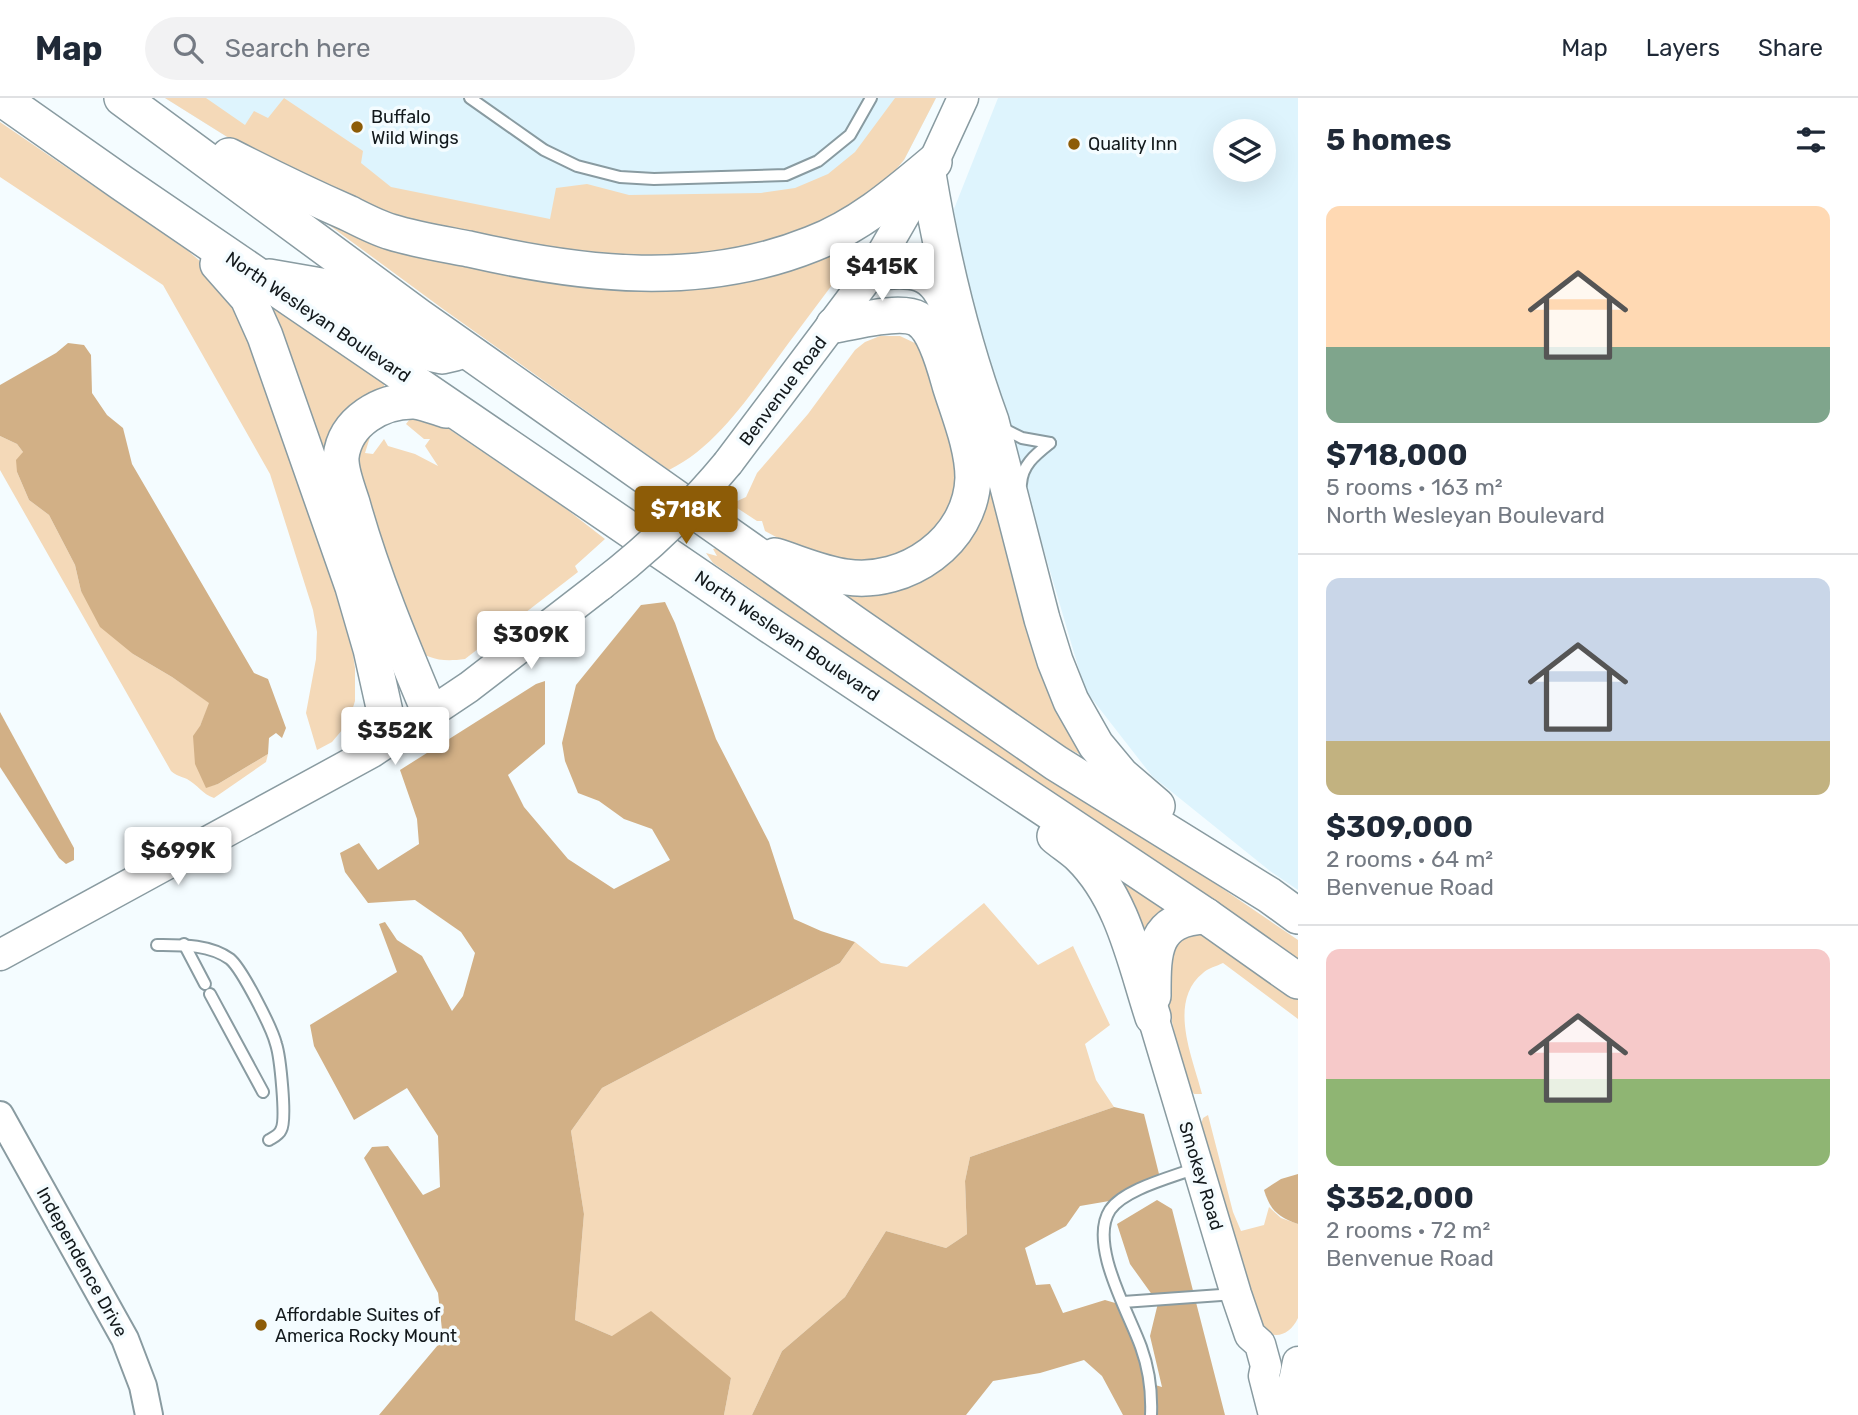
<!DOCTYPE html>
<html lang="en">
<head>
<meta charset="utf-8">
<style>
  :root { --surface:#fff; --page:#f2f2f3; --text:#1f2937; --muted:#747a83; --line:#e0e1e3; --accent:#8d5c07 }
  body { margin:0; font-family:Rubik,sans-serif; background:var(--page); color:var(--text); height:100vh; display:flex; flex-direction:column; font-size:26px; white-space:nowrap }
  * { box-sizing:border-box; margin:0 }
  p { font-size:23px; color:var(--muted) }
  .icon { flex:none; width:38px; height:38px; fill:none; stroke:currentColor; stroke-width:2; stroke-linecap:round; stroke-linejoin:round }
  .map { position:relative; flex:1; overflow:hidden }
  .details { display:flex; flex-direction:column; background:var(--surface); width:560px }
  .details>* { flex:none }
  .buttons { position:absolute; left:1213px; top:21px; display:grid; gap:14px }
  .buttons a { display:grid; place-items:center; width:63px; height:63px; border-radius:50%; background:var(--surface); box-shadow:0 7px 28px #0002; font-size:35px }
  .price { position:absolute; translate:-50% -60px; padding:0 16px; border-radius:7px; background:#fff; color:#222; font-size:23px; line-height:46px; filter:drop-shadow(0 2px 4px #0008) }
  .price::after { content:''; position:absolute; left:50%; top:42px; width:21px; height:16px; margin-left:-10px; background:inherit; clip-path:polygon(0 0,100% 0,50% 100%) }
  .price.selected { background:var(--accent); color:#fff }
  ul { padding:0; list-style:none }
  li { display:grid; align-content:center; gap:14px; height:371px; padding:0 28px }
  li+li { border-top:2px solid var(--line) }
  li span { display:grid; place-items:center; height:217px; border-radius:14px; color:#555 }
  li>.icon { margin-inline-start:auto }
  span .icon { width:126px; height:126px; fill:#fffc; stroke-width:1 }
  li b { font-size:30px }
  h2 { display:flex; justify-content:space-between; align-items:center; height:84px; padding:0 28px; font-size:30px }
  header { display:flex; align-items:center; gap:42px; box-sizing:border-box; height:98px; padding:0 35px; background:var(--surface); border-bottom:2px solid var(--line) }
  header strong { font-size:33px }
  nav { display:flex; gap:38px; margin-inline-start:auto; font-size:24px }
  .search { width:490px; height:63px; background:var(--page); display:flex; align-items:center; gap:18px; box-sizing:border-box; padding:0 24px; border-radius:38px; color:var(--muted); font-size:26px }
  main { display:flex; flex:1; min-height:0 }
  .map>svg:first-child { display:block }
  .built { fill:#def4fd; fill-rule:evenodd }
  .green { fill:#f4d9b8 }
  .forest { fill:#d2b086 }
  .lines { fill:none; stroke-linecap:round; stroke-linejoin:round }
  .service-casing { stroke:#899ba1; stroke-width:14 }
  .tertiary-casing { stroke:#899ba1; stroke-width:30 }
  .secondary-casing { stroke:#899ba1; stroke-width:33 }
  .trunk-casing { stroke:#899ba1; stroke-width:38 }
  .service { stroke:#fff; stroke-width:10 }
  .tertiary { stroke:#fff; stroke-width:26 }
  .secondary { stroke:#fff; stroke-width:30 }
  .trunk { stroke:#fff; stroke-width:35 }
  .secondary-bridge-casing { stroke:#899ba1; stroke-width:33; stroke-linecap:butt }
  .secondary-bridge { stroke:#fff; stroke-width:30 }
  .poi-dot { fill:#8d5c07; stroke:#f4fcff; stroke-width:2.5 }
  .labels { text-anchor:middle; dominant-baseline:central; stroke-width:7; stroke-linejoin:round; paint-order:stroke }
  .poi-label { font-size:18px; fill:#13191c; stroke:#f4fcff; text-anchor:start }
  .street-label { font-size:18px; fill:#13191c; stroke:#f4fcff }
</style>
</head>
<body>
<header>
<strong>Map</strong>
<div class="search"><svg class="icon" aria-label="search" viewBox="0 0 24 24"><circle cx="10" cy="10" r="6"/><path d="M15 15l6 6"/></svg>Search here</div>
<nav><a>Map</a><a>Layers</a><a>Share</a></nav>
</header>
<main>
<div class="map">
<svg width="1298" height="1317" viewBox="0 0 1298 1317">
  <rect width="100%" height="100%" fill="#f4fcff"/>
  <g class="built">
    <polygon points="165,0 936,0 904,62 712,165 277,70"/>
    <path d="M998,0h300v792l-28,-19 -118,-95 -67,-86 -137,-466zM1225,33h39v39h-39z"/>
  </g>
  <g class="green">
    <polygon points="165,0 206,0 245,27 254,13 268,20 284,0 363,53 361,65 391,89 550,121 556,90 587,86 629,97 761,95 795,90 828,76 855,54 895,0 936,0 904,62 883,87 803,143 648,167 400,124 277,70"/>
    <polygon points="0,24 187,152 215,176 234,198 345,501 355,570 355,603 348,625 332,644 317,652 306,615 316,561 317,534 313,512 270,376 163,187 0,79"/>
    <path d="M276,88l328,94 229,-30 6,8 -4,23c-20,27 -41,54 -61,82 -29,39 -60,85 -105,107l-226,-161z"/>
    <polygon points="264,202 384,282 384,298 325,363"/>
    <polygon points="880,238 900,238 919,247 961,372 944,428 890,464 858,466 802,453 765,433 762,423 757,423 731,406 746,399 757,375 808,316 855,252 865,244"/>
    <path d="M413,317l33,12 119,81 40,31 -30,27 3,6 -113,87c-23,3 -37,1 -55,-14l-56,-184 5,-17 20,-20 -9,13 -5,16 8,1 11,-15 4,7 27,8 23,12 -13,-20 5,-7h-6l-18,-15z"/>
    <path d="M0,338l17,8 6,8 -6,20 12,28 20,15 26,50 6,26 52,63 39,23 38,26 -10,23 6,61 12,-3 50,-30 -2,8 -52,36c-12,-4 -16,-13 -27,-19 -7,-3 -10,-3 -16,-8l-171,-301z"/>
    <polygon points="999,391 1094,664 1035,633 812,483 870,492 982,394"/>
    <polygon points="720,449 1298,842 1298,865 1211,809 713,465 706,455 717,458 713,451"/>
    <path d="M1088,753l85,60c-16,4 -23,9 -29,24z"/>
    <polygon points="984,805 1038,867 1073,848 1110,927 1085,946 1096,982 1114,1009 970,1059 965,1083 967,1136 946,1150 886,1133 845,1199 782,1253 752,1317 724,1317 731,1280 612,1238 575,1222 584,1116 571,1033 602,990 840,865 855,844 881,865 907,869"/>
    <path d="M1204,833l94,64v24l-75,-56c-6,3 -15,5 -20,10 -36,29 -10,85 -1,121h-8l-6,-8 -5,-13 -18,-84 10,-47 17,-8z"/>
    <path d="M1208,1017l25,97 8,19 23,-6 5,-18 12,11 17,6v94c-9,19 -26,23 -41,7l-57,-197 3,-10z"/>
  </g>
  <g class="forest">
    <polygon points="68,245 84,247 91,257 92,295 107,317 123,330 132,366 254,575 268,581 286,630 282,640 276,635 269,640 268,656 218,686 206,690 195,666 193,638 200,628 209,605 172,579 133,556 100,529 81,493 75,467 49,417 29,402 17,374 16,362 23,354 17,346 0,338 0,287 56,255"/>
    <polygon points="665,504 675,525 716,641 769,744 794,821 821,833 855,844 840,865 602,990 571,1033 584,1116 575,1222 612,1238 651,1213 731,1280 724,1317 379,1317 443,1241 438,1195 364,1060 372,1049 388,1048 423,1097 440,1089 438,1038 407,990 354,1022 314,948 310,927 397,874 379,826 385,824 397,842 422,858 452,913 463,898 475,855 461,834 415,802 368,805 345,774 340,755 359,745 378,772 419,746 417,721 400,672 536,586 545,583 545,646 508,677 524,709 568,761 614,791 670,762 652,731 624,721 599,703 578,695 565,663 562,645 576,587 641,507"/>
    <polygon points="0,614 74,750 74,762 66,766 59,760 0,669"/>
    <polygon points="1114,1009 1144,1016 1159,1076 1115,1102 1080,1108 1066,1128 1025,1150 1036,1187 1050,1186 1063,1215 1105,1202 1122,1207 1145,1284 1162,1289 1150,1238 1158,1205 1130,1166 1117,1126 1157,1102 1172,1111 1225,1317 1123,1317 1102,1278 1084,1262 1040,1275 993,1283 966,1317 752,1317 782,1253 845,1199 886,1133 946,1150 967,1136 965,1083 970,1059"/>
    <path d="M1298,1076v50c-20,-7 -28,-14 -34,-34l17,-11z"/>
  </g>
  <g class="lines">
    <g class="service-casing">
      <g id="service">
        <polyline points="470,0 544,52 577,68 620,79 654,81 786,77 818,63 850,37 871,0"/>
        <polyline points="1000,329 1022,340 1050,345"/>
        <path d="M1021,386c1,-19 14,-29 29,-41"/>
        <polyline points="184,846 205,886"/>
        <path d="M157,847c24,0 52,-1 73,14 12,10 42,69 46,85 4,12 11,76 5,86 -2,5 -7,7 -12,10"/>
        <polyline points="210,896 263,994"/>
        <polyline points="1123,1204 1235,1196"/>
        <path d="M1151,1317c1,-23 -2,-46 -10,-68 -12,-34 -53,-103 -31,-137 14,-21 63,-33 86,-42"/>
      </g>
    </g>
    <g class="tertiary-casing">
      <polyline id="tertiary" points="0,1017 125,1241 143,1288 149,1317"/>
    </g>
    <g class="secondary-casing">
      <g id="secondary">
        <polyline points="728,365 871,175 928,76 963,0"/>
        <polyline points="0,857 372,654 469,589 601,487"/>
        <polyline points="1153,919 1236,1196 1250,1237 1260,1246 1266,1268 1264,1278 1274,1317"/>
        <polyline points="1287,1317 1298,1264"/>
      </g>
    </g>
    <g class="trunk-casing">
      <g id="trunk">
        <polyline points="1,0 122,85 771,528 1206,818 1298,883"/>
        <polyline points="122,0 418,218 855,526 1056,665 1269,797 1298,818"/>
        <path d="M229,58c39,20 78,39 119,57 14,7 29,15 43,19 26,8 52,12 78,17 114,26 231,40 343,-5 47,-18 84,-50 122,-82"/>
        <path d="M928,76c14,84 34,168 63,247l51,198 13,42 16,40 25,44 25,30 36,31"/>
        <polyline points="218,166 248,200 265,238 353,489 371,551 391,641"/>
        <path d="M871,175c39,-5 65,-6 78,37"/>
        <polyline points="269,179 321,188 433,256 442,258 455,255"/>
        <path d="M775,458c23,7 47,18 71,21 60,9 125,-36 127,-99 0,-31 -14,-64 -23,-93 -5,-18 -15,-56 -32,-66 -18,-10 -64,3 -84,6"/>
        <path d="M430,615c-29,-69 -58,-138 -78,-210 -4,-13 -12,-32 -11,-46 4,-36 41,-57 74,-56 10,1 21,6 31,9"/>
        <path d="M1055,738c8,7 18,13 25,20 43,42 55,106 73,161"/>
        <path d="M1153,898c0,-43 -1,-78 53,-80"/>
      </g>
    </g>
    <use href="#service" class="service"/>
    <use href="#tertiary" class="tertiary"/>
    <use href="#secondary" class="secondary"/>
    <use href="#trunk" class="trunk"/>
    <g class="secondary-bridge-casing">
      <path id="secondary-bridge" d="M601,487c47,-36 89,-76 127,-122"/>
    </g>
    <use href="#secondary-bridge" class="secondary-bridge"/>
  </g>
  <g class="poi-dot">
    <circle cx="357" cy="29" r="7"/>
    <circle cx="1074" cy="46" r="7"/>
    <circle cx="261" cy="1227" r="7"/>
  </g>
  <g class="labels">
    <g class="poi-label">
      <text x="371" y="19">Buffalo<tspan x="371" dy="21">Wild Wings</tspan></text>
      <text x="1088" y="46">Quality Inn</text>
      <text x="275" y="1217">Affordable Suites of<tspan x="275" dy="21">America Rocky Mount</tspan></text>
    </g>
    <g class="street-label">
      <text transform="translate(318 219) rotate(34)">North Wesleyan Boulevard</text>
      <text transform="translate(783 293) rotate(-53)">Benvenue Road</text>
      <text transform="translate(787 538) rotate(34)">North Wesleyan Boulevard</text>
      <text transform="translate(1201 1078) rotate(73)">Smokey Road</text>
      <text transform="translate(82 1164) rotate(61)">Independence Drive</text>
    </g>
  </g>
</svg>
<div class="buttons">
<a><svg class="icon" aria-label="layers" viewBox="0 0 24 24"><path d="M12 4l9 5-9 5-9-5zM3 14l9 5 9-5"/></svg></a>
</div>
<b class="price" style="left:882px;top:205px">$415K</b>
<b class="price selected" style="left:686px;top:448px">$718K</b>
<b class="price" style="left:531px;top:573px">$309K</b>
<b class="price" style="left:395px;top:669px">$352K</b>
<b class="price" style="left:178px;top:789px">$699K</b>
</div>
<section class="details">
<h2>5 homes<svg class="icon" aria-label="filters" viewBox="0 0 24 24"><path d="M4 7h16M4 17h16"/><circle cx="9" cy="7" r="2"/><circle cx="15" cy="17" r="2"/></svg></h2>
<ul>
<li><span style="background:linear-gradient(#ffd9b3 65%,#7fa58c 0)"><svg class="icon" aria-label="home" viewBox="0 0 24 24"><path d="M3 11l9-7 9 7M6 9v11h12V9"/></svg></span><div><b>$718,000</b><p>5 rooms · 163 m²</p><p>North Wesleyan Boulevard</p></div></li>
<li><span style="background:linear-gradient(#c9d6e8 75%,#c2b280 0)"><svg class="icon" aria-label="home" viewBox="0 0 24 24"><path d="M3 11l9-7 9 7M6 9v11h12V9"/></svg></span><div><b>$309,000</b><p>2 rooms · 64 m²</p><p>Benvenue Road</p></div></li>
<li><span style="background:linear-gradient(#f6c9c9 60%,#8fb573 0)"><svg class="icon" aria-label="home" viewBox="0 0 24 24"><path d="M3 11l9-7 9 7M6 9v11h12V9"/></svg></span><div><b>$352,000</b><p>2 rooms · 72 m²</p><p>Benvenue Road</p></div></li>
</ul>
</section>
</main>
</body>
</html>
